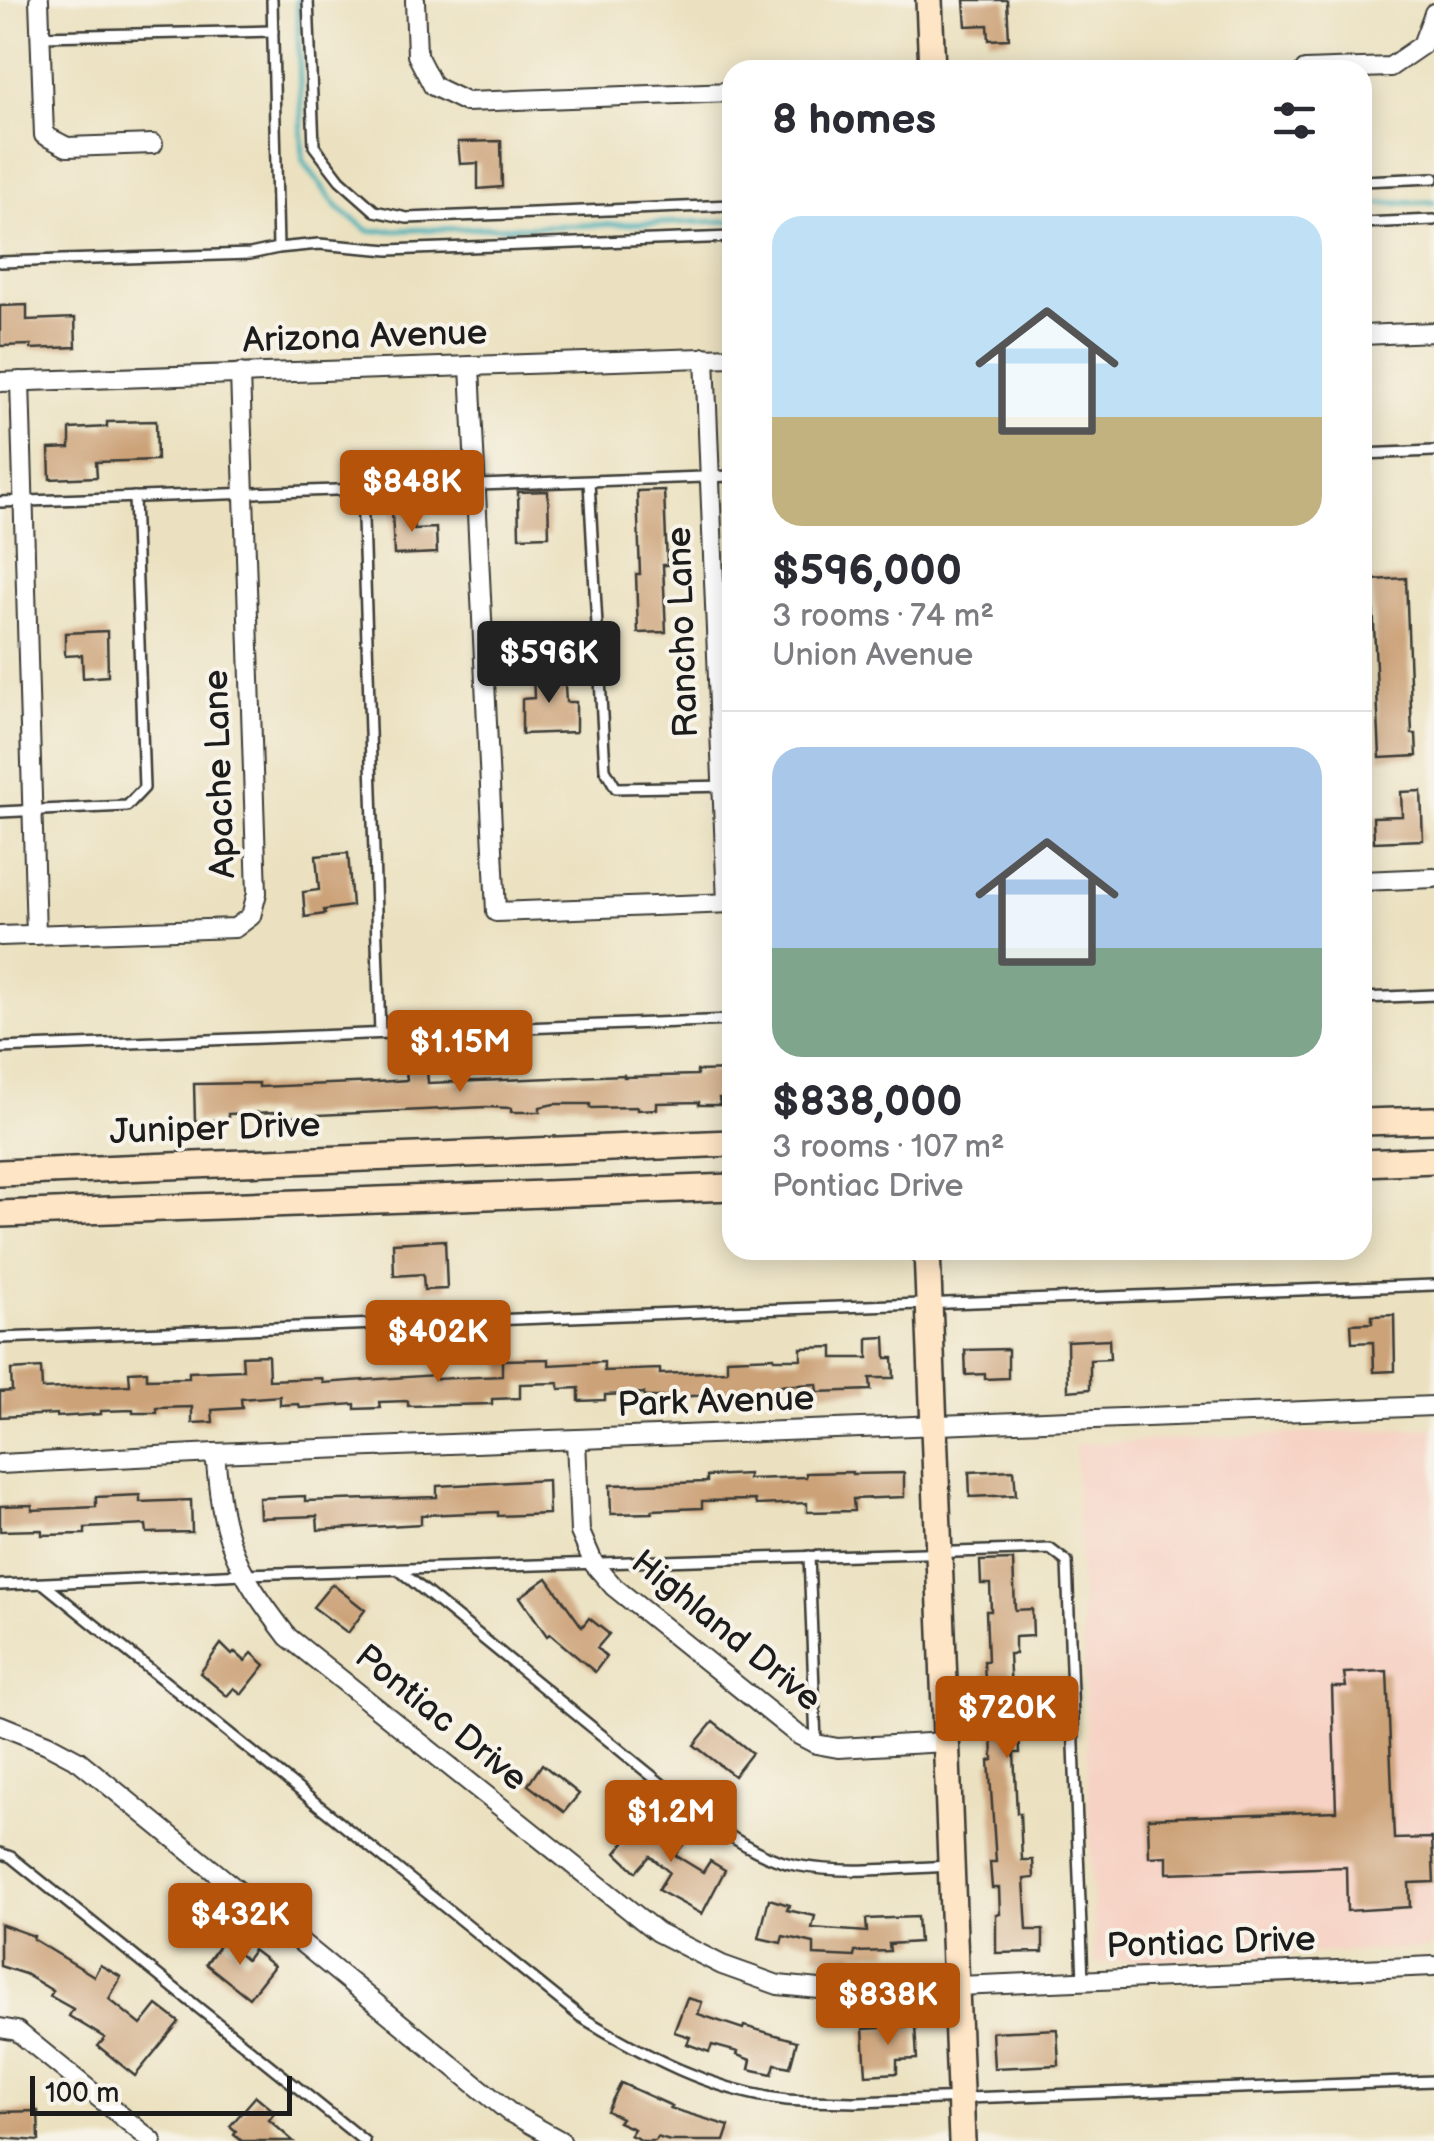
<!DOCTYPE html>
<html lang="en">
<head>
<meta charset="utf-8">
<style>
  :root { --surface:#fff; --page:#f7f7f7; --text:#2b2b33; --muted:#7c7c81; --line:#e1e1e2; --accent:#b45309 }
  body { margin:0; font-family:"Balsamiq Sans",sans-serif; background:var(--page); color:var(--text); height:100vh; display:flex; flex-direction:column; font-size:38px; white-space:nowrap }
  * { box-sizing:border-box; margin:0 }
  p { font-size:32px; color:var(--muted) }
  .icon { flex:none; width:55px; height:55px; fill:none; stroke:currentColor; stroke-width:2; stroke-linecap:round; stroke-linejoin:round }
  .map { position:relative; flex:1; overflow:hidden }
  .panel { position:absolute; left:722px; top:60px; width:650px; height:1200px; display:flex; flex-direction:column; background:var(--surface); border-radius:30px; box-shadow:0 5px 25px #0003 }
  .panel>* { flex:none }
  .scale { position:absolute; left:30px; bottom:25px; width:262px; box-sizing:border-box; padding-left:10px; border:5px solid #1c1c1c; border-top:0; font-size:28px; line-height:35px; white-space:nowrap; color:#1c1c1c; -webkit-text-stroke:8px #f7f3e8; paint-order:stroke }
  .price { position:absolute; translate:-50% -85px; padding:0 22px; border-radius:10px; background:var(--accent); color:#fff; font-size:32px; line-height:65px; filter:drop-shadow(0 2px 5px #0008) }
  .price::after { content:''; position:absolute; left:50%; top:60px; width:30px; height:22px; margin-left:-15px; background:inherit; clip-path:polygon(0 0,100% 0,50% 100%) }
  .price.active { background:#222; color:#fff }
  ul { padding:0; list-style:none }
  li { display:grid; align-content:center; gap:20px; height:530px; padding:0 50px }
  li+li { border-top:2px solid var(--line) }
  li span { display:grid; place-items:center; height:310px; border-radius:30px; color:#555 }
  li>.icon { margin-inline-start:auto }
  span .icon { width:180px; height:180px; fill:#fffc; stroke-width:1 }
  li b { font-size:42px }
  h2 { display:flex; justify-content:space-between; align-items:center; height:120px; padding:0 50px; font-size:42px }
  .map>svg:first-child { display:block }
  .built { fill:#f6d2c4 }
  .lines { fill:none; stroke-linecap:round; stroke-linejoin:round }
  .stream { stroke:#3cadb6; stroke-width:5 }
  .building { fill:#cca278 }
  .lane-casing { stroke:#3b3a35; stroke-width:14 }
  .street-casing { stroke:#3b3a35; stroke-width:22 }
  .secondary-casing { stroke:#3b3a35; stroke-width:30 }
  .lane { stroke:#fff; stroke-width:9 }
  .street { stroke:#fff; stroke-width:18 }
  .secondary { stroke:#fee5c5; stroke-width:25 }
  .labels { text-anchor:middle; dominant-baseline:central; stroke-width:8; stroke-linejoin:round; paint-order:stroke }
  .street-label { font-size:35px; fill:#1c1c1c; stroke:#f7f3e8 }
</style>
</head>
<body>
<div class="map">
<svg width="1434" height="2141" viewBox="0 0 1434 2141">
  <rect width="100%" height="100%" fill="#f7f3e8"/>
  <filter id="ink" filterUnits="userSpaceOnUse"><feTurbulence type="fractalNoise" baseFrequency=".01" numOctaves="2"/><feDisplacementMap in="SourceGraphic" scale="20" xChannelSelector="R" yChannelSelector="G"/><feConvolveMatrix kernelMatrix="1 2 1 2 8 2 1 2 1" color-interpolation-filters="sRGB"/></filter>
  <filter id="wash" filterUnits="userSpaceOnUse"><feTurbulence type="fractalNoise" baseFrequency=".0048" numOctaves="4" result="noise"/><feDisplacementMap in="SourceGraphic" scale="40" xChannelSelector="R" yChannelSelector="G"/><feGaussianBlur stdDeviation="2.25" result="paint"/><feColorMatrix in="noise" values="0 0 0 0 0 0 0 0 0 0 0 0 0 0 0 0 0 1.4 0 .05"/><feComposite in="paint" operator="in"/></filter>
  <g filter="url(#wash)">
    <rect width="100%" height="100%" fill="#ebe1c0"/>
    <polygon class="built" points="1434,1428 1434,1948 1095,1963 1075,1444"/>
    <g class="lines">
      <g class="stream">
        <polyline points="297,0 303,161 338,208 369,231 732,221"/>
        <polyline points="1362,204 1434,202"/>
      </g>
    </g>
    <g id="blocks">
      <g class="building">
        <polygon points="964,0 1007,0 1009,39 989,40 988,25 966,26"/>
        <polygon points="501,141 502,187 478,189 478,163 460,164 458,142"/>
        <polygon points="27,305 27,320 75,318 76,347 31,349 31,345 0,346 0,306"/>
        <polygon points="156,421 157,460 96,462 97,477 50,479 49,449 70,448 70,429 107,427 107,422"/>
        <polygon points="664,490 667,565 663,565 666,632 638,633 636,574 640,574 637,491"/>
        <polygon points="548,491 549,536 519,537 518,492"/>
        <polygon points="413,509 414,529 436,528 437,553 394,555 392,510"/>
        <polygon points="1406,578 1412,734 1416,734 1417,756 1380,758 1372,580"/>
        <polygon points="107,631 108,676 83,678 82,655 65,656 65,633"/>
        <polygon points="564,669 566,702 576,702 576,732 522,734 522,699 534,698 533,671"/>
        <polygon points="1421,791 1423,840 1374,842 1373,817 1402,816 1401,792"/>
        <polygon points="348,853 352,906 324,910 325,914 305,917 303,892 319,890 316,856"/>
        <polygon points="427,1070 428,1083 624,1075 624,1077 697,1075 697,1071 732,1070 732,1098 719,1098 720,1105 699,1105 699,1102 657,1103 657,1109 637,1110 637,1107 590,1108 590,1104 554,1104 540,1107 540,1112 511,1112 511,1108 486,1107 276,1117 276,1112 228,1114 228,1120 195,1121 194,1084 259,1083 259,1087 377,1082 407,1080 406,1071"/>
        <polygon points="445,1240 447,1289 424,1290 423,1274 394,1276 393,1243"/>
        <polygon points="1394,1315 1395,1371 1374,1372 1373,1342 1352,1343 1351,1324 1372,1323 1372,1316"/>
        <polygon points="885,1337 886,1358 893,1358 894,1378 870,1378 871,1390 818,1392 817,1384 775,1386 775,1388 752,1389 752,1393 671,1397 644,1397 644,1393 605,1395 605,1400 579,1401 579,1388 559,1389 558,1383 520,1384 520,1398 492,1399 492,1404 408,1406 408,1401 379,1402 380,1408 355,1409 355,1404 300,1408 299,1404 280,1405 280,1396 241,1399 242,1408 212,1410 213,1422 192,1423 192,1407 157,1408 157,1413 133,1413 133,1410 101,1411 101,1414 57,1417 57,1414 0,1417 0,1392 12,1391 11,1370 41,1368 42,1389 130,1385 129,1372 147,1371 147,1379 189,1378 189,1372 243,1370 242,1356 268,1355 269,1380 322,1378 323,1383 435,1375 435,1379 502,1376 502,1360 549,1359 549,1365 604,1362 604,1371 660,1369 660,1374 727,1371 727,1359 774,1357 774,1359 801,1359 801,1348 833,1347 833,1358 868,1358 868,1338"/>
        <polygon points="1109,1339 1110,1359 1090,1360 1090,1389 1068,1391 1067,1341"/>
        <polygon points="1008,1349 1008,1378 985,1379 985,1374 966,1375 965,1350"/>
        <polygon points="1014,1470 1016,1495 970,1497 969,1472"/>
        <polygon points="852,1472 852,1474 904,1473 904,1497 853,1499 854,1511 807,1512 807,1503 756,1505 755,1500 702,1501 702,1508 652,1510 652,1513 611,1514 610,1485 707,1482 707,1476 748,1474 748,1479 806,1477 806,1473"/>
        <polygon points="548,1480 549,1514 498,1516 498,1512 421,1515 421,1524 318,1530 317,1516 260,1518 259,1498 305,1496 305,1501 437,1497 437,1486"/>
        <polygon points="140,1495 140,1502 191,1500 192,1532 147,1533 146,1525 85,1528 85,1534 42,1535 42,1530 0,1531 0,1506 32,1505 32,1510 96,1507 96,1497"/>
        <polygon points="1013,1560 1015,1610 1032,1609 1033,1636 1015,1637 1015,1654 1009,1654 1012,1710 1018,1709 1020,1753 1014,1753 1017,1813 1020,1813 1022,1860 1033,1860 1034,1878 1024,1879 1027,1930 1043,1930 1043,1952 996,1953 996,1914 1000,1914 999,1888 992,1888 990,1862 996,1862 989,1761 993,1760 991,1703 986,1704 984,1661 988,1661 986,1611 991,1611 990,1584 981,1584 980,1561"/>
        <polygon points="547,1578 582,1627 589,1618 609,1634 597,1648 606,1657 595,1672 550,1634 547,1636 520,1597"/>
        <polygon points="332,1584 365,1610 348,1633 313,1607"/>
        <polygon points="221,1644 232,1655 235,1652 245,1661 252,1653 265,1665 242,1694 234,1688 227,1696 200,1673"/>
        <polygon points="1387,1671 1394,1839 1432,1838 1434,1882 1409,1883 1410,1907 1347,1911 1346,1867 1167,1873 1167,1856 1149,1857 1148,1818 1336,1811 1332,1687 1346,1687 1344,1673"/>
        <polygon points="713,1722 752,1753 734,1776 694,1745"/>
        <polygon points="542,1764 579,1794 564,1812 528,1785"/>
        <polygon points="647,1815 683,1845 675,1855 703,1872 710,1861 725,1870 702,1914 658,1890 669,1872 650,1856 636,1872 616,1853"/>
        <polygon points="769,1899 789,1905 787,1910 815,1916 812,1928 867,1932 866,1919 917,1917 919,1942 889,1944 890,1951 855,1952 854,1957 814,1955 814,1943 783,1936 781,1943 759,1938"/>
        <polygon points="0,1924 34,1936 33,1939 94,1976 100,1965 121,1977 109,1999 141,2025 157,2005 179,2022 135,2076 98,2046 105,2038 69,2016 73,2009 50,1996 53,1991 25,1974 0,1966"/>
        <polygon points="223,1940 246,1960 253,1950 274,1966 249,1998 206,1964"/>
        <polygon points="687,1998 702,2002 698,2014 743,2029 744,2026 797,2041 790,2067 775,2064 772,2074 749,2069 751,2060 737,2055 738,2052 712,2045 709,2052 687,2044 690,2037 674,2032"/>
        <polygon points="915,2026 917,2059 897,2060 897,2073 866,2075 863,2029"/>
        <polygon points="1057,2029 1059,2065 994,2068 992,2032"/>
        <polygon points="621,2083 672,2106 670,2108 729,2126 724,2141 670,2141 657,2137 655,2141 643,2141 630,2135 634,2129 618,2122 621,2118 607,2111"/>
        <polygon points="256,2096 275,2112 269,2120 293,2141 242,2141 234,2135 236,2131 230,2126"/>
        <polygon points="38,2111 39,2141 0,2138 0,2112"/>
      </g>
    </g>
  </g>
  <g filter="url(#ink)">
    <use href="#blocks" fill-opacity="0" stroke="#3b3a35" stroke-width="2.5"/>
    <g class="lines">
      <g class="lane-casing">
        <g id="lane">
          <polyline points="272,0 278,248"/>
          <polyline points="308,0 314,146 340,180 375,211 407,218 732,205"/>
          <polyline points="40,36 273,31"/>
          <polyline points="1362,181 1434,178"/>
          <polyline points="1362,223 1434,220"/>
          <polyline points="0,262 250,254 278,248 319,244 389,250 732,237"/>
          <polyline points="1362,454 1434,451"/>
          <polyline points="589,482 605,769 616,788 732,786"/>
          <polyline points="362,490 380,1033"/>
          <polyline points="0,502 732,476"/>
          <polyline points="0,812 127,806 144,788 134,497"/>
          <polyline points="1362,998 1434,995"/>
          <polyline points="0,1048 732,1020"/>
          <polyline points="0,1338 1434,1285"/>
          <polyline points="809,1556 816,1743"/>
          <path d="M399,1570l313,255c26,16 53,34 83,40 50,10 105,3 155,1"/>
          <path d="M44,1584l537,433c65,39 130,74 206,83 23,2 47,1 70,2l577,-21"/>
          <polyline points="0,1585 245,1574 1050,1549 1067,1562 1083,1981"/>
          <polyline points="0,1853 11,1857 364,2141"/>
        </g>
      </g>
      <g class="street-casing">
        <g id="street">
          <polyline points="39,0 44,135 67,147 153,144"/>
          <polyline points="415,0 417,55 433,86 466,102 732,92"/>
          <polyline points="1305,70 1390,67 1422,45 1434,13"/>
          <polyline points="1362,335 1434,332"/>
          <polyline points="705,357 727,903"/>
          <polyline points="470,366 496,912 732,903"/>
          <polyline points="20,381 36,935"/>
          <polyline points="0,382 732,357"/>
          <polyline points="1362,881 1434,878"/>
          <polyline points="0,936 235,928 251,916 257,893 240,373"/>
          <polyline points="576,1440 580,1532 594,1564 614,1587 797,1734 816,1744 838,1748 946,1742"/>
          <path d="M215,1453c3,29 5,60 15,88 12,36 35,66 58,96l369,295 65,33 56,20 62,6 594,-25"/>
          <polyline points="0,1464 215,1453 1434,1406"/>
          <polyline points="0,1725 47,1744 79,1761 509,2112 561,2141"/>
          <polyline points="0,2028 17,2031 152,2141"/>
        </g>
      </g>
      <g class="secondary-casing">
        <g id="secondary">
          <polyline points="929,0 932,70"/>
          <polyline points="1362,1122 1434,1120"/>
          <polyline points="1362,1163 1434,1160"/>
          <polyline points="0,1173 732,1143"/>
          <polyline points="0,1214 732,1187"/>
          <polyline points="927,1250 962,2141"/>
        </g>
      </g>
      <use href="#lane" class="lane"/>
      <use href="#street" class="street"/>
      <use href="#secondary" class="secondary"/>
    </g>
  </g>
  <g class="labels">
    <g class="street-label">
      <text transform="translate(365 337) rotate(-2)">Arizona Avenue</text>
      <text transform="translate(683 632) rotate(-92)">Rancho Lane</text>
      <text transform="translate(220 774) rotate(-92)">Apache Lane</text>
      <text transform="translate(215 1129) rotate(-2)">Juniper Drive</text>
      <text transform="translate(716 1402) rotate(-2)">Park Avenue</text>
      <text transform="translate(726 1631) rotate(39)">Highland Drive</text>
      <text transform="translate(441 1718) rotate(39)">Pontiac Drive</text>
      <text transform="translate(1211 1943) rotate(-2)">Pontiac Drive</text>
    </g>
  </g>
</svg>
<div class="scale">100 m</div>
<b class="price" style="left:412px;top:535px">$848K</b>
<b class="price active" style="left:549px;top:706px">$596K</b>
<b class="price" style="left:460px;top:1095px">$1.15M</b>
<b class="price" style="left:438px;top:1385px">$402K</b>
<b class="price" style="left:1007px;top:1761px">$720K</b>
<b class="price" style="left:671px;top:1865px">$1.2M</b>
<b class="price" style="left:240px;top:1968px">$432K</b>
<b class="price" style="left:888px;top:2048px">$838K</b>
<section class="panel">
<h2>8 homes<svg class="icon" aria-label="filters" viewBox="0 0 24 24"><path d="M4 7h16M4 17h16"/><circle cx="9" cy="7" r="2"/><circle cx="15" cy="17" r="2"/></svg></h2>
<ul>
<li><span style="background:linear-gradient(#bfe0f5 65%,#c2b280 0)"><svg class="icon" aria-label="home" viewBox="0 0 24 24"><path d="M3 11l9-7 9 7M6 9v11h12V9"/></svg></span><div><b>$596,000</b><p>3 rooms · 74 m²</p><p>Union Avenue</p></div></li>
<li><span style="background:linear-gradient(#a9c7e8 65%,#7fa58c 0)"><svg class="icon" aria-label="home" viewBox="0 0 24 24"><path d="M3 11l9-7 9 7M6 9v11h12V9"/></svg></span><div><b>$838,000</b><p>3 rooms · 107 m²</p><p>Pontiac Drive</p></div></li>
</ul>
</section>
</div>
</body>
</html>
